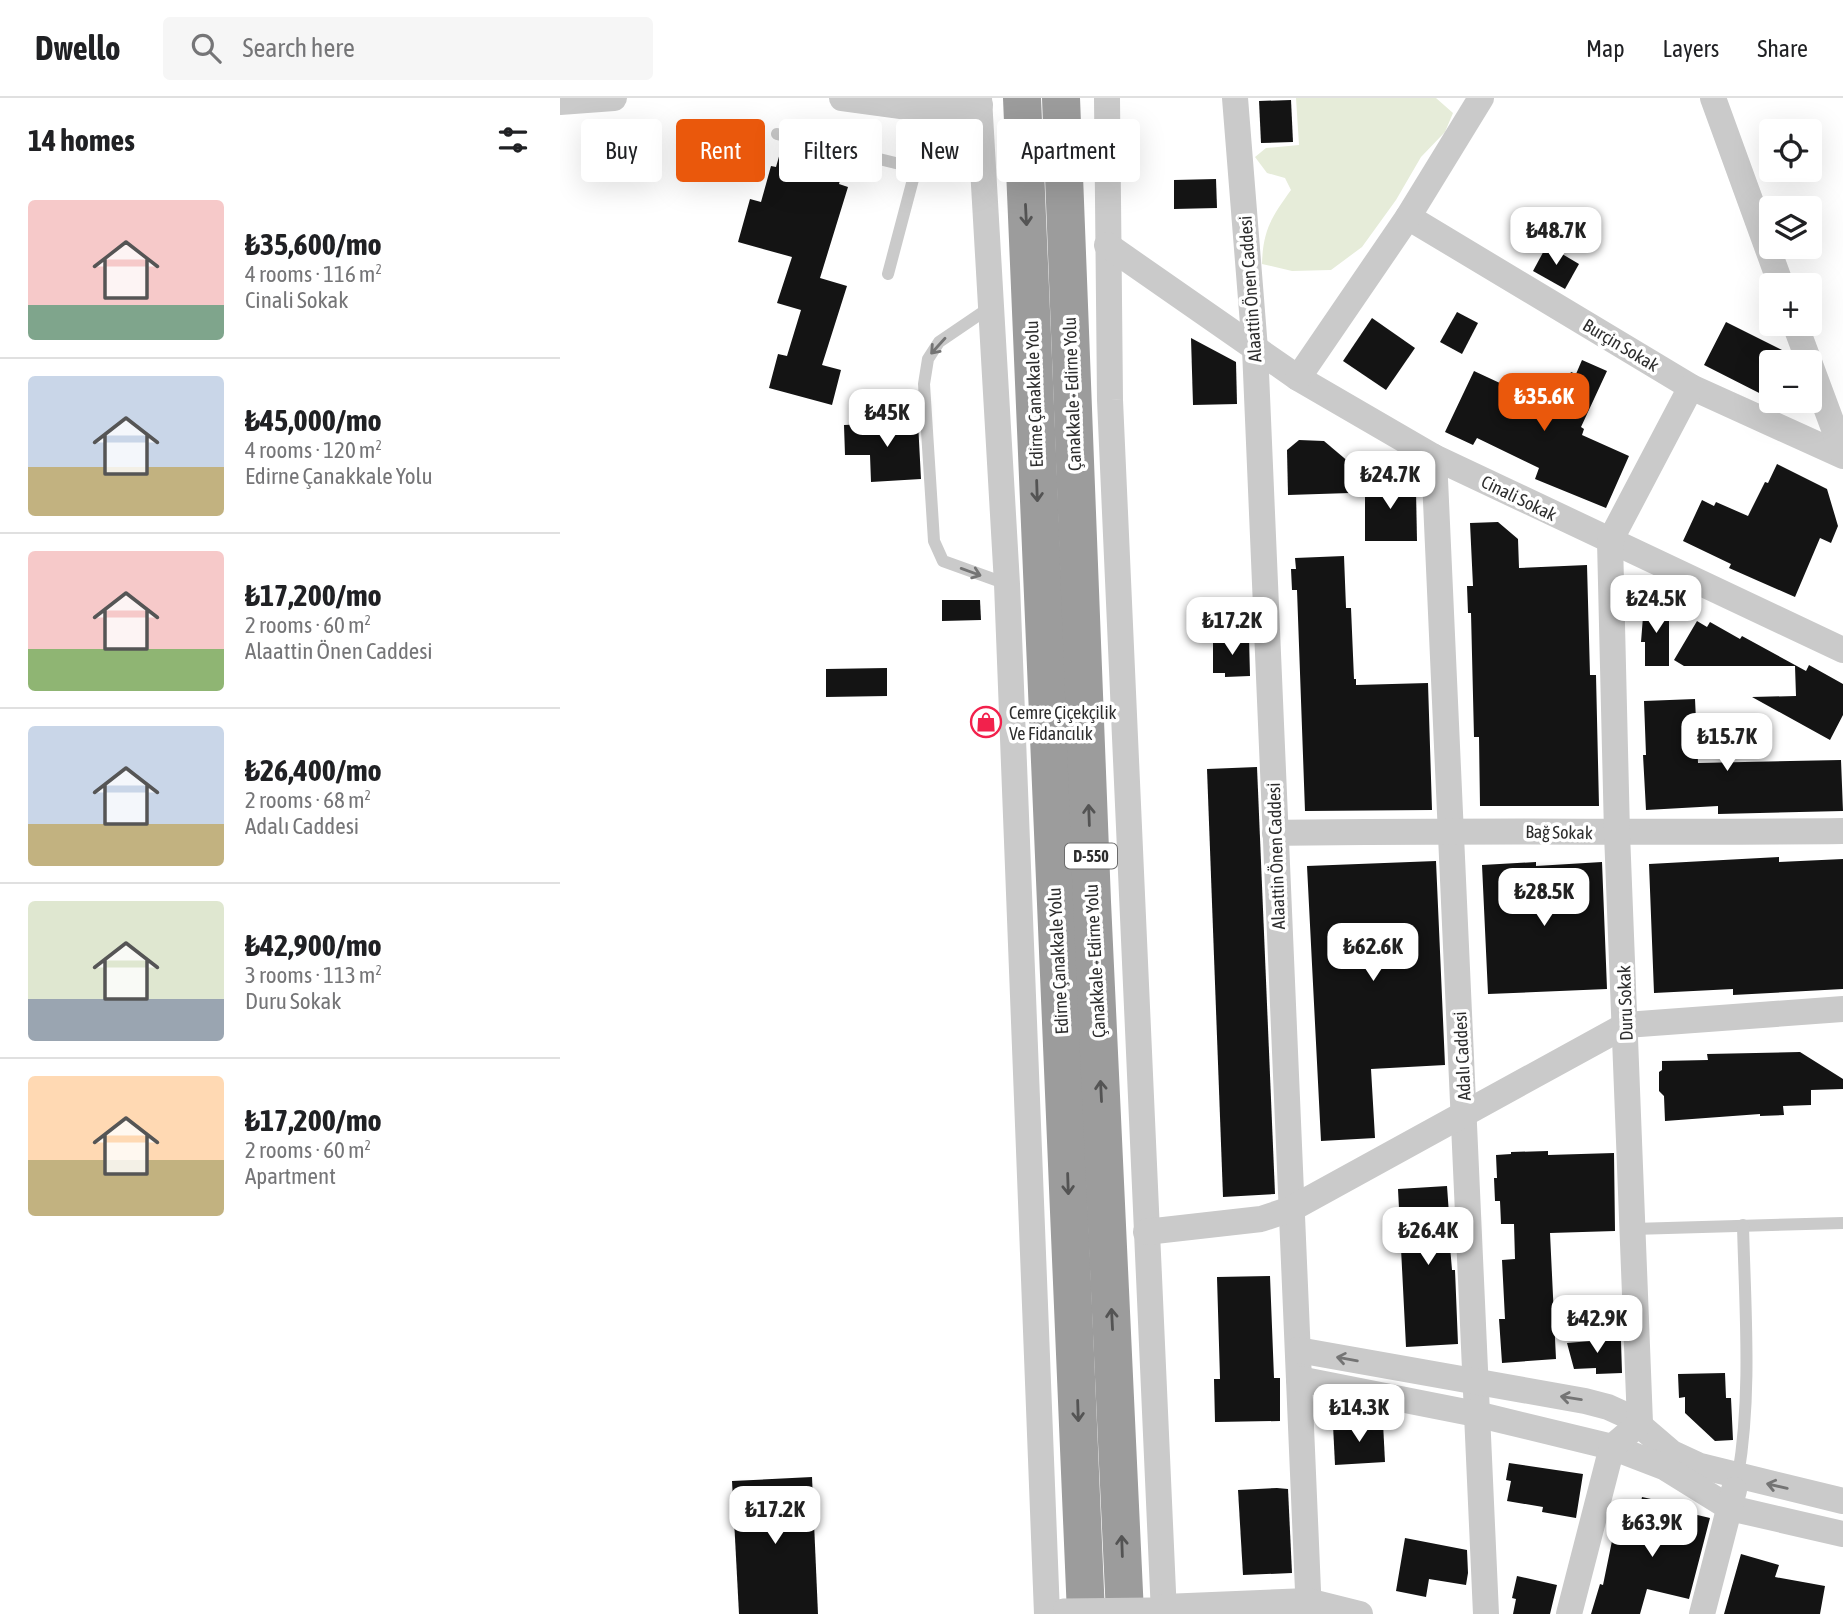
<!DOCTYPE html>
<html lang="en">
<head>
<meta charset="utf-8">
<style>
  :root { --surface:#fff; --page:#f6f6f6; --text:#202124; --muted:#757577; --line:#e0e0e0; --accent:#ea580c }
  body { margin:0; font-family:"Asap Condensed",sans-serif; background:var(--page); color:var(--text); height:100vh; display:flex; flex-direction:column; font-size:26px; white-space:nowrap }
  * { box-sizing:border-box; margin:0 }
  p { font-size:23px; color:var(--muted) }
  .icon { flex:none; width:38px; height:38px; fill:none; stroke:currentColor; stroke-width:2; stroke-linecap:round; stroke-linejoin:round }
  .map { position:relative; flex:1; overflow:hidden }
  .sheet { display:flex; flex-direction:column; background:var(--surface); width:560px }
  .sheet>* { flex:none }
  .hud { position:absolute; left:21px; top:21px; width:665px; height:63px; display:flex; gap:14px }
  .buttons { position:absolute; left:1199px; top:21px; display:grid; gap:14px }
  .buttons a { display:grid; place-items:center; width:63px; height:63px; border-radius:7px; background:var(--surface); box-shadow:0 7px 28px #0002; font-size:35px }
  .price { position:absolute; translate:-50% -60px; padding:0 16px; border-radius:14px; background:#fff; color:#222; font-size:23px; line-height:46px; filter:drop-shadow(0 2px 4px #0008) }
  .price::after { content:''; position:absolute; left:50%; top:42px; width:21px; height:16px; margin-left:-10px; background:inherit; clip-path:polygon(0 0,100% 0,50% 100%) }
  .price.current { background:var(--accent); color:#fff }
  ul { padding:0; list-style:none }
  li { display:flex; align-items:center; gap:21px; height:175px; padding:0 28px }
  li+li { border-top:2px solid var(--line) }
  li span { display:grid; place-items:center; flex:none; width:196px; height:140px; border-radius:7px; color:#555 }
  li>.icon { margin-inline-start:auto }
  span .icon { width:84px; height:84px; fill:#fffc; stroke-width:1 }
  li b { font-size:30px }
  h2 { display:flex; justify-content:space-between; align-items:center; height:84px; padding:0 28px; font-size:30px }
  .tag { padding:0 24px; border-radius:7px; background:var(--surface); box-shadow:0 7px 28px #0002; font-size:24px; line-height:63px }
  .tag.current { background:var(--accent); color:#fff }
  header { display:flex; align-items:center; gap:42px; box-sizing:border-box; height:98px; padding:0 35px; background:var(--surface); border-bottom:2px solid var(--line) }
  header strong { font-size:33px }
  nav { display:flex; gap:38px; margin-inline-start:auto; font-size:24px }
  .search { width:490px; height:63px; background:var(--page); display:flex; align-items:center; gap:18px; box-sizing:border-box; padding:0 24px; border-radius:7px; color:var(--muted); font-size:26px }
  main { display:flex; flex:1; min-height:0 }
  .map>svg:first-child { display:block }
  .green { fill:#e6ecd9 }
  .building { fill:#141414 }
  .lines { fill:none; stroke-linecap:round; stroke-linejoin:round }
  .service { stroke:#cacaca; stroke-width:12 }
  .minor { stroke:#cacaca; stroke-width:26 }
  .trunk { stroke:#9c9c9c; stroke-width:38 }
  .pedestrian-bridge { stroke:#cacaca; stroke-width:19 }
  .oneway { stroke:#545454 }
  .oneway2 { stroke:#747474 }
  .labels { text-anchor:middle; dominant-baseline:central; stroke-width:7; stroke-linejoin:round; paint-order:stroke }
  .shield { fill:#fff; stroke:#6c6c6c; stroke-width:2 }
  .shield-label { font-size:16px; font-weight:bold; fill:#2d2d2d }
  .street-label { font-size:18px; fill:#2d2d2d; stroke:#fff }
  .poi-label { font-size:18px; fill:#2d2d2d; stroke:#fff; text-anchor:start }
</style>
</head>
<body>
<header>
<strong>Dwello</strong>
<div class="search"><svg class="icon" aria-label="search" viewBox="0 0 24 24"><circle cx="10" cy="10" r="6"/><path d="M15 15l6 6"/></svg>Search here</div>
<nav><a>Map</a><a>Layers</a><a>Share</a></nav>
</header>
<main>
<section class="sheet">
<h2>14 homes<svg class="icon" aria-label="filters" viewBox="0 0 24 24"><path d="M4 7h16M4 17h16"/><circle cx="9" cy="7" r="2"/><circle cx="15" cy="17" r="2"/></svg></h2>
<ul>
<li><span style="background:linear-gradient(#f6c9c9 75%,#7fa58c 0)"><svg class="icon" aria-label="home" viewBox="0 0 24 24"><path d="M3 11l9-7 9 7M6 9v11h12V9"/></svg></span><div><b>₺35,600/mo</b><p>4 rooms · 116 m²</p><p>Cinali Sokak</p></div></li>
<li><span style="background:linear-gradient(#c9d6e8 65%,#c2b280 0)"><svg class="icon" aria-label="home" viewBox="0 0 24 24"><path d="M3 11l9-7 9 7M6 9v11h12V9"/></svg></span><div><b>₺45,000/mo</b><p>4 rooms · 120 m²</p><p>Edirne Çanakkale Yolu</p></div></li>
<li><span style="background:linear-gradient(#f6c9c9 70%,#8fb573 0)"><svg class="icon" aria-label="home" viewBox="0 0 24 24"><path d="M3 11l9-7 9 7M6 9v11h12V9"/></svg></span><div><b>₺17,200/mo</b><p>2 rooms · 60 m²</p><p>Alaattin Önen Caddesi</p></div></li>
<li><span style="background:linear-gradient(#c9d6e8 70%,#c2b280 0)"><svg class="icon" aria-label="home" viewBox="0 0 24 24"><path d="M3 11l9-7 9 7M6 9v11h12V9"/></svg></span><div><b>₺26,400/mo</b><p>2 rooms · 68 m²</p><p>Adalı Caddesi</p></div></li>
<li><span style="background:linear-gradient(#dfe7d0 70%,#9aa5b1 0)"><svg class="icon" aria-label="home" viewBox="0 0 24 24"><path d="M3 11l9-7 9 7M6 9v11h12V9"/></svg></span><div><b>₺42,900/mo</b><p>3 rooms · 113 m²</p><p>Duru Sokak</p></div></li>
<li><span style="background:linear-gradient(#ffd9b3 60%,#c2b280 0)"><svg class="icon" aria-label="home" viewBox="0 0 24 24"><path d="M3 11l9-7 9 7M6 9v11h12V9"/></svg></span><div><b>₺17,200/mo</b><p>2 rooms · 60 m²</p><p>Apartment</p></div></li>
</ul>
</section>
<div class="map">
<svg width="1283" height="1516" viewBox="0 0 1283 1516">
  <rect width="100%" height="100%" fill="#fff"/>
  <path class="green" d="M736,0h140l17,15 -8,19 -24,25 -25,43 -34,47 -31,23 -39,1 -30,-7c1,-34 9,-46 29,-74l-6,-12 -18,-5 -12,-16 11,-9 33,-3z"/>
  <g class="building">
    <polygon points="731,2 733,44 701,45 699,3"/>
    <polygon points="222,48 285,65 279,86 288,89 260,180 287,188 262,267 281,272 272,307 209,290 218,256 227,258 241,212 217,205 232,159 178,144 190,101 201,104 211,68 216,69"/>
    <polygon points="656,81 657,110 614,111 614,82"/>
    <polygon points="987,147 1019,166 1005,191 973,173"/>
    <polygon points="897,214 918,225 902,256 880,244"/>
    <polygon points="812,220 855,250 826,292 783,263"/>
    <polygon points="1166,224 1222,252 1215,264 1211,264 1211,301 1144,267"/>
    <polygon points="631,240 676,264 677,306 633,307"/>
    <polygon points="1022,262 1047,273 1021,329 1024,331 1022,337 1069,358 1046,410 975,381 979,370 917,340 913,347 885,334 914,273 942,286 940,290 993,314 1011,274 1016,276"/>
    <polygon points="358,324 361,381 311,384 310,357 285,357 284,327"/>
    <polygon points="739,342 764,343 790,365 790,395 728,397 727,352"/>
    <polygon points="1217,366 1267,391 1278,428 1271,445 1260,440 1235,499 1169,470 1171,466 1123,443 1142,402 1154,408 1156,404 1188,418 1205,384 1208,385"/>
    <polygon points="805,379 827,379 856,392 857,443 805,443"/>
    <polygon points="938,424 958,441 959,470 1027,467 1030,577 1036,577 1039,708 920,708 919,639 914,639 911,515 908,515 907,488 913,488 910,425"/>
    <polygon points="784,458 786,510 791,510 794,581 796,581 796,587 868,585 872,712 745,713 737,492 732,492 731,471 736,471 735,460"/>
    <polygon points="382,502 420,502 421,522 382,523"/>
    <polygon points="1084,506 1109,506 1109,568 1085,568 1085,544 1081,544"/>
    <polygon points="1137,523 1147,529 1150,524 1180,541 1182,538 1246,573 1249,567 1283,586 1283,617 1270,642 1192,599 1236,598 1235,568 1124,568 1114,562"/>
    <polygon points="689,539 690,578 665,579 665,575 653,575 653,540"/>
    <polygon points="327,570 327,598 266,599 266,571"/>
    <polygon points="1135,601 1138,665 1281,662 1283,713 1158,716 1158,708 1086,712 1083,657 1086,657 1084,603"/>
    <polygon points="697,669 715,1096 663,1099 647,671"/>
    <polygon points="1219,759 1219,764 1283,761 1283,891 1173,897 1173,891 1094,895 1089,766"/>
    <polygon points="876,763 885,967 811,971 815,1040 761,1043 747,768"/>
    <polygon points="976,764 976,768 1042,764 1047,891 928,896 922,767"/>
    <polygon points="1240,954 1283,981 1283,991 1251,992 1251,1007 1223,1008 1224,1017 1200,1018 1200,1016 1105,1023 1104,998 1099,993 1099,974 1102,972 1102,963 1148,962 1147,956"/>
    <polygon points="988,1053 988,1057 1054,1055 1055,1133 990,1135 996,1261 942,1265 939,1221 945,1221 942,1162 955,1161 954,1126 941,1126 940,1103 935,1103 934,1080 937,1080 936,1057 951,1056 951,1054"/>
    <polygon points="887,1088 889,1116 892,1116 893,1136 889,1136 892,1172 895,1172 898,1246 846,1249 838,1091"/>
    <polygon points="710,1178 714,1280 720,1280 720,1323 655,1324 654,1281 660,1281 657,1179"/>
    <polygon points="1050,1236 1051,1243 1061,1243 1062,1275 1036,1276 1036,1270 1014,1271 1007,1245 1031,1243 1031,1238"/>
    <polygon points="1165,1275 1166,1300 1171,1300 1173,1342 1155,1343 1125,1315 1125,1299 1119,1300 1118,1276"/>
    <polygon points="823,1325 825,1364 775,1367 773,1327"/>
    <polygon points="949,1365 1023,1376 1016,1420 982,1414 983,1409 947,1403 951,1383 946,1382"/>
    <polygon points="252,1379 258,1516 179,1516 172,1383"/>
    <polygon points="717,1390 728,1391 732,1475 683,1477 678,1392"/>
    <polygon points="1082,1399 1109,1405 1108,1410 1150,1420 1129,1501 1087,1491 1080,1516 1031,1516 1040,1486 1043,1487 1053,1438 1073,1442"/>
    <polygon points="845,1440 907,1452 908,1475 906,1487 869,1481 866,1499 836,1493"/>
    <polygon points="1181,1456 1219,1467 1215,1479 1265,1488 1260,1516 1164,1516"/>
    <polygon points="957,1478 997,1487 990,1516 953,1516 956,1501 952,1500"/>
  </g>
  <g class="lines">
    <g class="service">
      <polyline points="217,36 356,70 328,176"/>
      <polyline points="356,70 378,13 377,10"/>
      <polyline points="432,208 379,244 368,261 364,286 374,443 383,463 447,486"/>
      <polyline points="1073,1131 1283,1125"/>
      <path d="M1178,1378c14,-82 7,-167 5,-251"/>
    </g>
    <g class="minor">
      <polyline points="282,0 378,13 420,7"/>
      <polyline points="419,0 447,486 487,1516"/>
      <polyline points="547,0 550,302 604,1516"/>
      <polyline points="675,0 695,251 749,1516"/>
      <polyline points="1153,0 1221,187"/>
      <polyline points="0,4 54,0"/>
      <polyline points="848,119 1131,289 1283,358"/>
      <polyline points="547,147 738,280 874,359 1283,552"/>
      <polyline points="1235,226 1283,355"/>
      <polyline points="738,280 848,119 921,0"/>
      <polyline points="874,359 926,1516"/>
      <path d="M715,735c190,-3 379,0 568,-2"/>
      <polyline points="586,1134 701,1121 731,1111 1066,927 1283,911"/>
      <polyline points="738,1252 1025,1303 1048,1309 1070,1319 1112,1355 1140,1368 1283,1403"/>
      <polyline points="739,1281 916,1316 1052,1349 1104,1369 1170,1410 1283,1436"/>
      <polyline points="604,1509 748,1503 800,1516"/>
      <polyline points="1009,1516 1052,1349 1080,1325 1057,735 1050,443 1131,289"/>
      <polyline points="1142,1516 1174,1392"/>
    </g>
    <g class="trunk">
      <polyline points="462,0 526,1516"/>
      <polyline points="501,0 532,804 565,1516"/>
    </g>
    <polyline class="pedestrian-bridge" points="503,1510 592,1509"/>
  </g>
  <defs><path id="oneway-shaft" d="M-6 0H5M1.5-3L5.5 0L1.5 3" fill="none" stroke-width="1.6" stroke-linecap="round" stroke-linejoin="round" transform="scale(1.75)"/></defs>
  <g class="oneway">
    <use href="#oneway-shaft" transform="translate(466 117) rotate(87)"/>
    <use href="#oneway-shaft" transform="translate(477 393) rotate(88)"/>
    <use href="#oneway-shaft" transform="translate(529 717) rotate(-92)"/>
    <use href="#oneway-shaft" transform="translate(541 993) rotate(-93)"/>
    <use href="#oneway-shaft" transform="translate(508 1086) rotate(88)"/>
    <use href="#oneway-shaft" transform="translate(552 1221) rotate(-93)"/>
    <use href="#oneway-shaft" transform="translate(518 1313) rotate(88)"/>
    <use href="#oneway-shaft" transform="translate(562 1448) rotate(-92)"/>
  </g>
  <g class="oneway2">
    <use href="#oneway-shaft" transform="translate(378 248) rotate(132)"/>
    <use href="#oneway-shaft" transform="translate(411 474) rotate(20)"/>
    <use href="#oneway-shaft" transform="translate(787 1261) rotate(-170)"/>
    <use href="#oneway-shaft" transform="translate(1011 1300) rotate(-171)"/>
    <use href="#oneway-shaft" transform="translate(1217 1388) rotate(-167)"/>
  </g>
  <defs>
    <g id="shop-ring" transform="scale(1.575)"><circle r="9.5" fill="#fff" stroke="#f2214c" stroke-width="1.5"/><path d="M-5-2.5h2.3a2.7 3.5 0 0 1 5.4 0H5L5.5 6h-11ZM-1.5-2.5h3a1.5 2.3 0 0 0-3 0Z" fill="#f2214c"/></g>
  </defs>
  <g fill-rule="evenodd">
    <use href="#shop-ring" x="426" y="624"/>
  </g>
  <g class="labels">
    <rect class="shield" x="505" y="745.5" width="52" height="25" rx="5"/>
    <g class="shield-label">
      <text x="531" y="758">D-550</text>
    </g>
    <g class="street-label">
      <text transform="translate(690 191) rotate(-94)">Alaattin Önen Caddesi</text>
      <text transform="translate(1061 247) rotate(31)">Burçin Sokak</text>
      <text transform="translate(474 296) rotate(-92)">Edirne Çanakkale Yolu</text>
      <text transform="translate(512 296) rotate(-92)">Çanakkale - Edirne Yolu</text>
      <text transform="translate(959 400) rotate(26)">Cinali Sokak</text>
      <text transform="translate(999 734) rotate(1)">Bağ Sokak</text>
      <text transform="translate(716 758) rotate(-92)">Alaattin Önen Caddesi</text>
      <text transform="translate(498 863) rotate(-93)">Edirne Çanakkale Yolu</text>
      <text transform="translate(535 863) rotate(-93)">Çanakkale - Edirne Yolu</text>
      <text transform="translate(1065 905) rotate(-92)">Duru Sokak</text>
      <text transform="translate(902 958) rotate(-93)">Adalı Caddesi</text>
    </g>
    <g class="poi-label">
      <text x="449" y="614">Cemre Çiçekçilik<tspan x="449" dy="21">Ve Fidancılık</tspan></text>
    </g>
  </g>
</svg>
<div class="buttons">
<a><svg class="icon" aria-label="locate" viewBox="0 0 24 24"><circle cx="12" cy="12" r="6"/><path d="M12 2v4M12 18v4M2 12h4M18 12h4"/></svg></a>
<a><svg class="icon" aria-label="layers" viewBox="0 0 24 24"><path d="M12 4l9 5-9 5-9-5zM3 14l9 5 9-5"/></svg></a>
<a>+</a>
<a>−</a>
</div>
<b class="price" style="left:996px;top:169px">₺48.7K</b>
<b class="price current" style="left:984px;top:335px">₺35.6K</b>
<b class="price" style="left:327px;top:351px">₺45K</b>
<b class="price" style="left:830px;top:413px">₺24.7K</b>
<b class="price" style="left:1096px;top:537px">₺24.5K</b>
<b class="price" style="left:672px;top:559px">₺17.2K</b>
<b class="price" style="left:1167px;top:675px">₺15.7K</b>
<b class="price" style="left:984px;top:830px">₺28.5K</b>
<b class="price" style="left:813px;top:885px">₺62.6K</b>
<b class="price" style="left:868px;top:1169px">₺26.4K</b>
<b class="price" style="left:1037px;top:1257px">₺42.9K</b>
<b class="price" style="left:799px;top:1346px">₺14.3K</b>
<b class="price" style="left:215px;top:1448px">₺17.2K</b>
<b class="price" style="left:1092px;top:1461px">₺63.9K</b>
<div class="hud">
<a class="tag">Buy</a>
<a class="tag current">Rent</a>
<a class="tag">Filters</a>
<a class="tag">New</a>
<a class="tag">Apartment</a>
</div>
</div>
</main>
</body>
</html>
